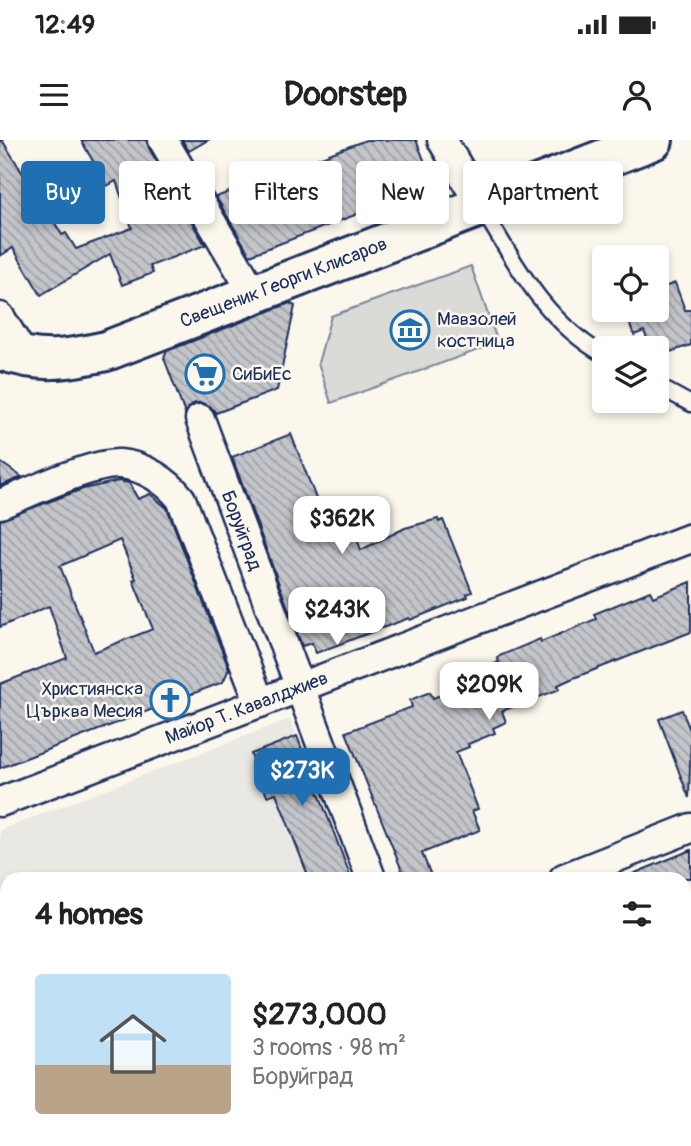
<!DOCTYPE html>
<html lang="en">
<head>
<meta charset="utf-8">
<style>
  :root { --surface:#fff; --page:#f2f2f2; --text:#222; --muted:#767676; --accent:#1f6fb2 }
  body { margin:0; font-family:Pangolin,sans-serif; background:var(--page); color:var(--text); height:100vh; display:flex; flex-direction:column; font-size:26px; white-space:nowrap }
  * { box-sizing:border-box; margin:0 }
  p { font-size:23px; color:var(--muted) }
  .icon { flex:none; width:38px; height:38px; fill:none; stroke:currentColor; stroke-width:2; stroke-linecap:round; stroke-linejoin:round }
  .map { position:relative; flex:1; overflow:hidden }
  .sheet { position:absolute; left:0px; top:732px; width:691px; height:275px; display:flex; flex-direction:column; background:var(--surface); border-radius:21px 21px 0 0; box-shadow:0 4px 10px #0003 }
  .sheet>* { flex:none }
  .hud { position:absolute; left:21px; top:21px; width:649px; height:63px; display:flex; gap:14px }
  .controls { position:absolute; left:592px; top:105px; display:grid; gap:14px }
  .controls a { display:grid; place-items:center; width:77px; height:77px; border-radius:7px; background:var(--surface); box-shadow:0 4px 10px #0003; font-size:35px }
  .price { position:absolute; translate:-50% -60px; padding:0 16px; border-radius:14px; background:#fff; color:#222; font-size:23px; line-height:46px; filter:drop-shadow(0 2px 4px #0008) }
  .price::after { content:''; position:absolute; left:50%; top:42px; width:21px; height:16px; margin-left:-10px; background:inherit; clip-path:polygon(0 0,100% 0,50% 100%) }
  .price.current { background:var(--accent); color:#fff }
  ul { padding:0; list-style:none }
  li { display:flex; align-items:center; gap:21px; height:175px; padding:0 35px }
  li span { display:grid; place-items:center; flex:none; width:196px; height:140px; border-radius:7px; color:#555 }
  li>.icon { margin-inline-start:auto }
  span .icon { width:84px; height:84px; fill:#fffc; stroke-width:1 }
  li b { font-size:30px }
  h2 { display:flex; justify-content:space-between; align-items:center; height:84px; padding:0 35px; font-size:30px }
  .pill { padding:0 24px; border-radius:7px; background:var(--surface); box-shadow:0 4px 10px #0003; font-size:24px; line-height:63px }
  .pill.current { background:var(--accent); color:#fff }
  .status { display:flex; justify-content:space-between; align-items:center; height:49px; padding:0 35px; background:var(--surface); direction:ltr }
  .status svg { height:19px; fill:currentColor }
  header { display:flex; justify-content:space-between; align-items:center; height:91px; padding:0 35px; background:var(--surface); font-size:32px; font-weight:700 }
  .map>svg:first-child { display:block }
  .built { fill:#eae8e2 }
  .park { fill:#dadad7; stroke:#7a849a; stroke-width:2 }
  .building { fill:url(#building-back-hatch); stroke:#1b2f5e; stroke-width:2; fill-rule:evenodd }
  .lines { fill:none; stroke-linecap:round; stroke-linejoin:round }
  .lane-casing { stroke:#1b2f5e; stroke-width:19 }
  .street-casing { stroke:#1b2f5e; stroke-width:33 }
  .secondary-casing { stroke:#1b2f5e; stroke-width:44 }
  .lane { stroke:#fbf7ec; stroke-width:14 }
  .street { stroke:#fbf7ec; stroke-width:28 }
  .secondary { stroke:#fbf7ec; stroke-width:38 }
  .labels { text-anchor:middle; dominant-baseline:central; stroke-width:5; stroke-linejoin:round; paint-order:stroke }
  .street-label { font-size:19px; fill:#1b2f5e; stroke:#fbf7ec }
  .poi-label { font-size:19px; fill:#1b2f5e; stroke:#fbf7ec; text-anchor:start }
</style>
</head>
<body>
<div class="status"><b>12:49</b><svg viewBox="0 0 49 12"><path d="M0 12V9h3v3zM5 12V6h3v6zM10 12V3h3v9zM15 12V0h3v12zM26 1h20v11H26zM47 4h2v5h-2z"/></svg></div>
<header><svg class="icon" aria-label="menu" viewBox="0 0 24 24"><path d="M4 6h16M4 12h16M4 18h16"/></svg>Doorstep<svg class="icon" aria-label="person" viewBox="0 0 24 24"><circle cx="12" cy="8" r="4"/><path d="M4 21q1-7 8-7t8 7"/></svg></header>
<div class="map">
<svg width="691" height="1006" viewBox="0 0 691 1006">
  <defs>
    <pattern id="building-back-hatch" width="6" height="6" patternUnits="userSpaceOnUse" patternTransform="scale(1.75)"><rect width="6" height="6" fill="#c3c5c9"/><path d="M-1 5l2 2M0 0l6 6M5-1l2 2" fill="none" stroke="#9ea0a6"/></pattern>
  </defs>
  <rect width="100%" height="100%" fill="#fbf7ec"/>
  <filter id="ink" filterUnits="userSpaceOnUse"><feTurbulence type="fractalNoise" baseFrequency=".0143" numOctaves="2"/><feDisplacementMap in="SourceGraphic" scale="14" xChannelSelector="R" yChannelSelector="G"/><feConvolveMatrix kernelMatrix="1 2 1 2 8 2 1 2 1" color-interpolation-filters="sRGB"/></filter>
  <g filter="url(#ink)">
    <g class="built">
      <polygon points="290,579 351,738 7,738 7,857 0,834 0,690"/>
      <polygon points="162,999 411,999 413,1006 165,1006"/>
    </g>
    <polygon class="park" points="471,126 498,203 331,263 318,223 331,176"/>
    <g class="building">
      <polygon points="0,0 2,0 29,43 31,42 62,95 66,93 76,109 132,88 116,41 107,46 81,0 146,0 149,8 205,105 150,126 153,133 122,145 110,114 41,155 13,108 0,116"/>
      <polygon points="182,0 208,0 189,11"/>
      <polygon points="366,0 416,0 434,45 250,115 216,57"/>
      <polygon points="675,143 685,170 691,170 691,205 664,214 659,200 649,204 644,191 634,195 624,170 656,170 656,150"/>
      <polygon points="290,163 295,166 277,250 216,273 210,266 202,263 195,263 188,268 185,274 164,218 167,211"/>
      <polygon points="291,294 322,374 345,365 361,410 405,388 438,379 439,382 443,380 472,452 467,454 468,457 410,480 409,478 316,513 312,503 302,506 232,317"/>
      <polygon points="0,322 22,337 0,346"/>
      <path d="M119,341l10,2 9,16 12,-5 17,14 62,161 -6,13 -223,86v-84l67,-26 -18,-52 -49,21v-107l83,-31zM120,400l16,39 -3,1 20,49 -59,23 -34,-86z"/>
      <polygon points="691,442 691,492 571,539 558,545 560,549 502,571 506,582 493,588 495,593 468,604 469,607 456,612 478,669 472,671 480,690 422,713 432,738 405,738 346,592 412,567 410,560 430,552 433,558 489,537 486,528 499,522 497,517 540,499 541,502 596,479 594,474 650,451 653,457"/>
      <polygon points="682,570 691,593 689,658 659,579"/>
      <polygon points="297,596 351,738 309,738 276,653 267,656 251,614"/>
      <polygon points="691,710 691,738 623,738"/>
    </g>
    <g class="lines">
      <g class="lane-casing">
        <g id="lane">
          <path d="M481,67c35,57 63,114 123,148"/>
          <polyline points="656,245 691,264"/>
        </g>
      </g>
      <g class="street-casing">
        <g id="street">
          <polyline points="163,0 254,154"/>
          <polyline points="442,0 481,66"/>
          <polyline points="0,177 26,219"/>
          <path id="s1" d="M200,279l171,459"/>
          <path d="M0,364c29,-11 93,-42 120,-40 24,2 47,17 61,35l79,204"/>
          <path id="s2" d="M0,662l691,-264"/>
          <polyline points="564,738 691,688"/>
          <polyline points="444,999 447,1006"/>
        </g>
      </g>
      <g class="secondary-casing">
        <g id="secondary">
          <path id="s3" d="M0,210c41,14 65,10 106,1l547,-211"/>
          <polyline points="682,1006 691,1003"/>
        </g>
      </g>
      <use href="#lane" class="lane"/>
      <use href="#street" class="street"/>
      <use href="#secondary" class="secondary"/>
    </g>
  </g>
  <defs>
    <g id="museum-ring" transform="scale(2.0125)"><circle r="9.5" fill="#fbf7ec" stroke="#1f6fb2" stroke-width="1.5"/><path d="M0-6L6-3V-2H-6V-3ZM-5-1h2V3h-2ZM-1-1h2V3h-2ZM3-1h2V3H3ZM-6 4H6V6H-6Z" fill="#1f6fb2"/></g>
    <g id="supermarket-ring" transform="scale(2.0125)"><circle r="9.5" fill="#fbf7ec" stroke="#1f6fb2" stroke-width="1.5"/><path d="M-6-5.5h2.5l.6 2H6L4.5 2H-2.5L-4.4-4H-6ZM-1.5 3.2a1.3 1.3 0 1 0 .1 0ZM3 3.2a1.3 1.3 0 1 0 .1 0Z" fill="#1f6fb2"/></g>
    <g id="church-ring" transform="scale(2.0125)"><circle r="9.5" fill="#fbf7ec" stroke="#1f6fb2" stroke-width="1.5"/><path d="M-1.2-6h2.4v3.5h3.3v2.4h-3.3V6h-2.4V-.1h-3.3v-2.4h3.3Z" fill="#1f6fb2"/></g>
  </defs>
  <g fill-rule="evenodd">
    <use href="#museum-ring" x="410" y="190"/>
    <use href="#supermarket-ring" x="205" y="234"/>
    <use href="#church-ring" x="170" y="560"/>
  </g>
  <g class="labels">
    <g class="street-label">
      <text stroke="none"><textPath href="#s3" startOffset="298">Свещеник Георги Клисаров</textPath></text>
      <text stroke="none"><textPath href="#s1" startOffset="119">Боруйград</textPath></text>
      <text stroke="none"><textPath href="#s2" startOffset="264">Майор Т. Кавалджиев</textPath></text>
    </g>
    <g class="poi-label">
      <text x="437" y="179">Мавзолей<tspan x="437" dy="22">костница</tspan></text>
      <text x="232" y="234">СиБиЕс</text>
      <text x="143" y="549" text-anchor="end">Християнска<tspan x="143" dy="22">Църква Месия</tspan></text>
    </g>
  </g>
</svg>
<div class="controls">
<a><svg class="icon" aria-label="locate" viewBox="0 0 24 24"><circle cx="12" cy="12" r="6"/><path d="M12 2v4M12 18v4M2 12h4M18 12h4"/></svg></a>
<a><svg class="icon" aria-label="layers" viewBox="0 0 24 24"><path d="M12 4l9 5-9 5-9-5zM3 14l9 5 9-5"/></svg></a>
</div>
<b class="price" style="left:342px;top:416px">$362K</b>
<b class="price" style="left:337px;top:507px">$243K</b>
<b class="price" style="left:489px;top:582px">$209K</b>
<b class="price current" style="left:302px;top:668px">$273K</b>
<div class="hud">
<a class="pill current">Buy</a>
<a class="pill">Rent</a>
<a class="pill">Filters</a>
<a class="pill">New</a>
<a class="pill">Apartment</a>
</div>
<section class="sheet">
<h2>4 homes<svg class="icon" aria-label="filters" viewBox="0 0 24 24"><path d="M4 7h16M4 17h16"/><circle cx="9" cy="7" r="2"/><circle cx="15" cy="17" r="2"/></svg></h2>
<ul>
<li><span style="background:linear-gradient(#bfe0f5 65%,#b9a48a 0)"><svg class="icon" aria-label="home" viewBox="0 0 24 24"><path d="M3 11l9-7 9 7M6 9v11h12V9"/></svg></span><div><b>$273,000</b><p>3 rooms · 98 m²</p><p>Боруйград</p></div></li>
</ul>
</section>
</div>
</body>
</html>
